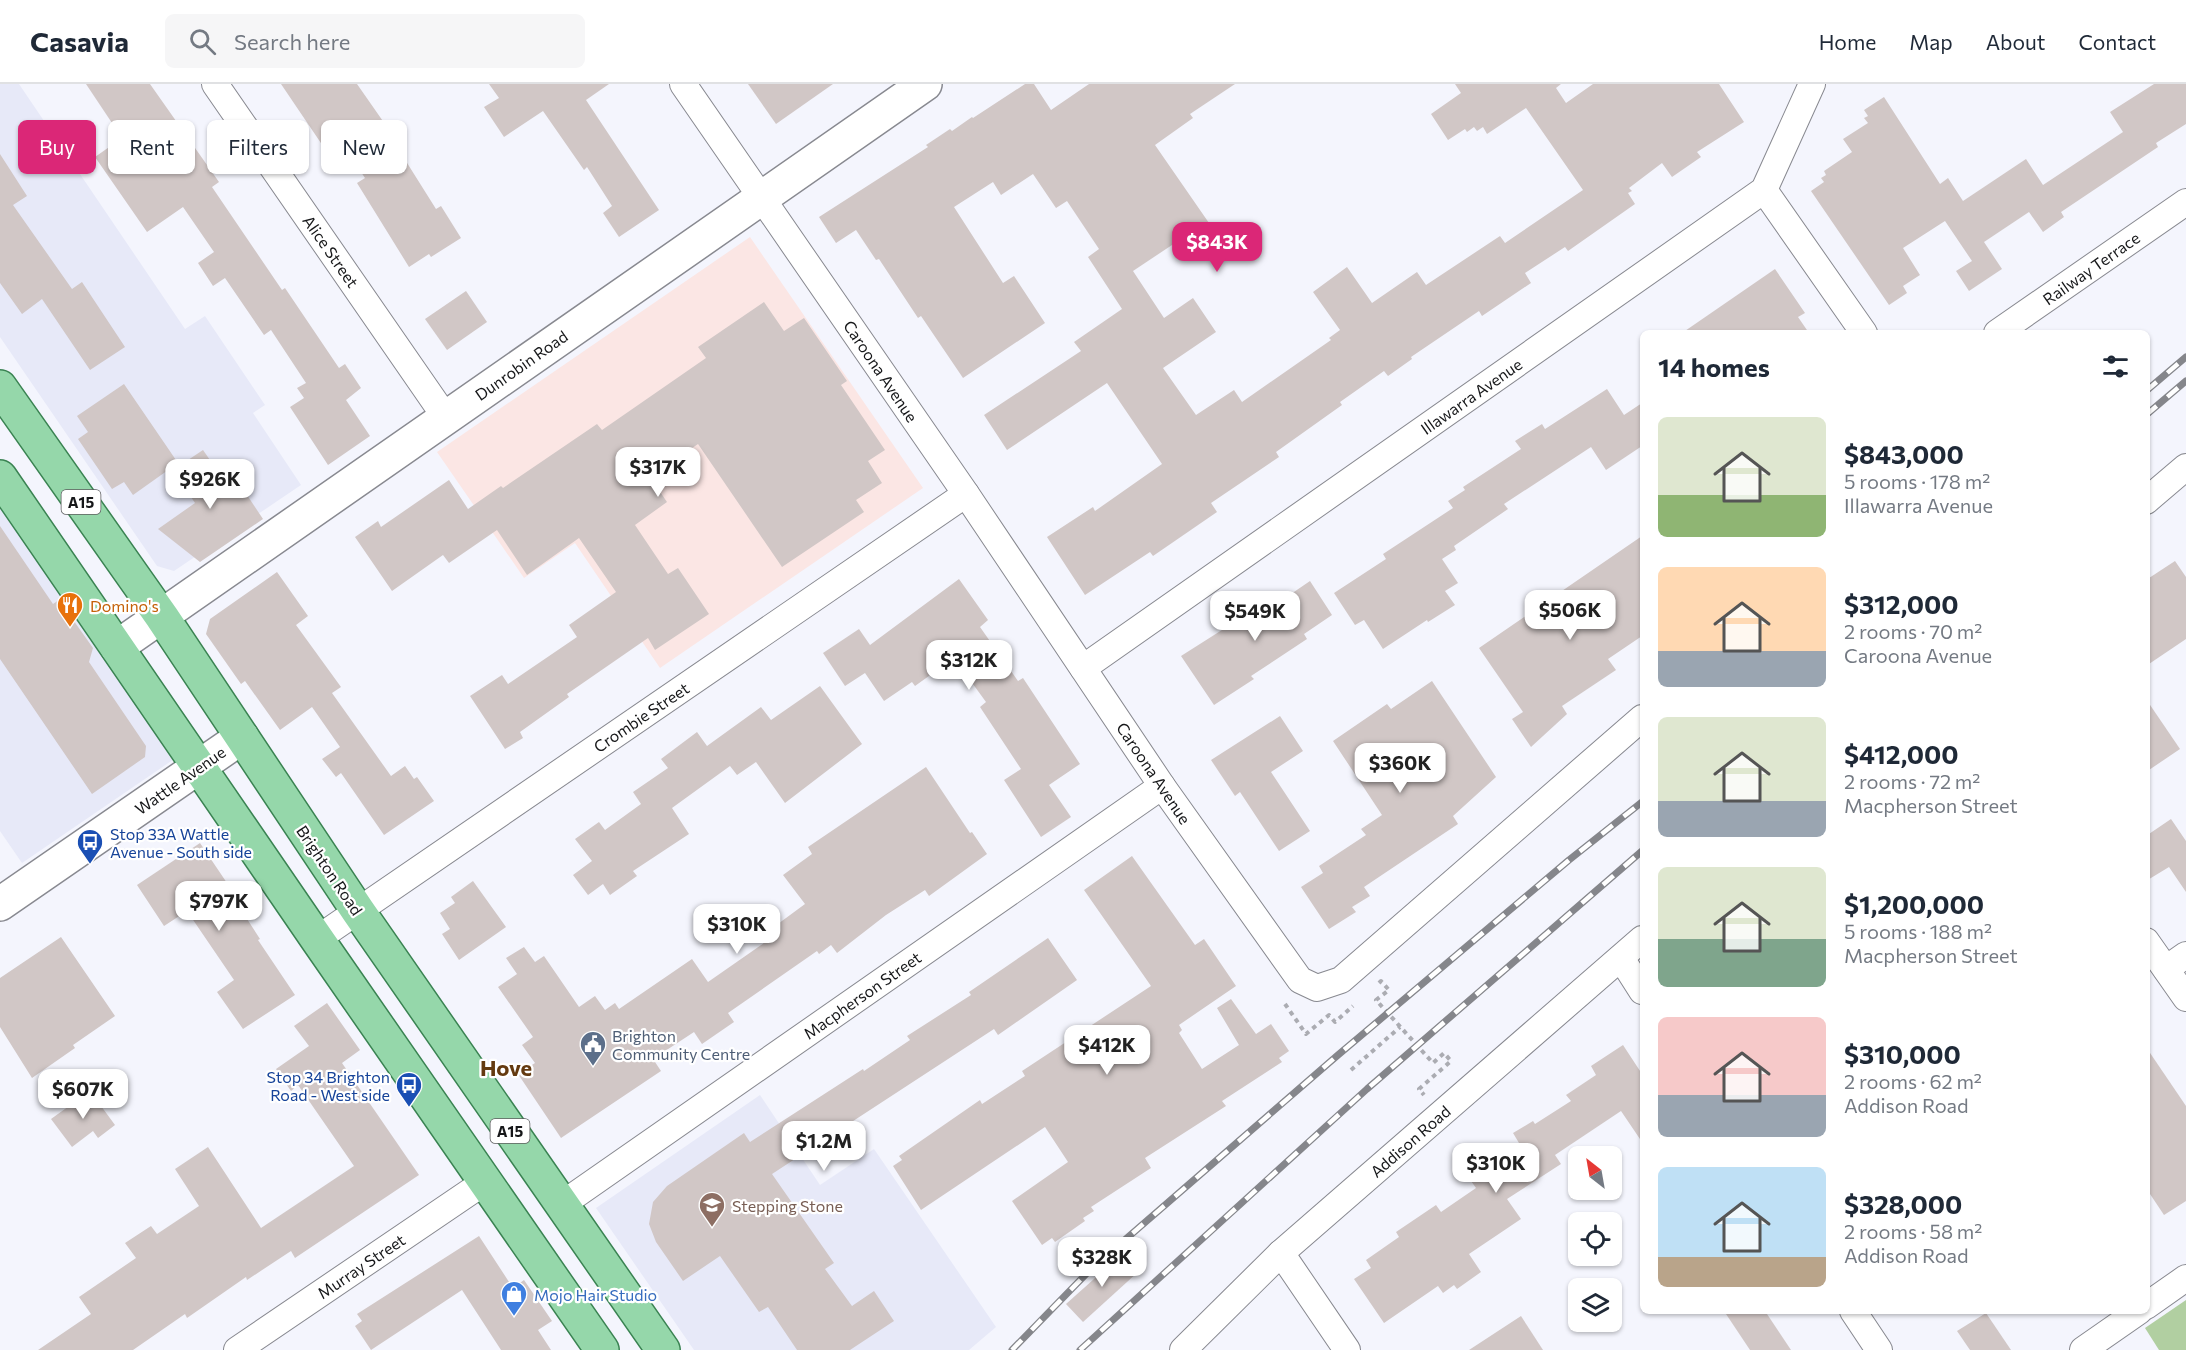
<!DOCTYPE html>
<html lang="en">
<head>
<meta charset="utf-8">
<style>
  :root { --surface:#fff; --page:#f6f6f7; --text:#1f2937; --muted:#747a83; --line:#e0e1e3; --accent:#db2777 }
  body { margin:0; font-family:Commissioner,sans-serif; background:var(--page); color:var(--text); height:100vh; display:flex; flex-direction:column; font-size:22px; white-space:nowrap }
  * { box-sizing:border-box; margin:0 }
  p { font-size:20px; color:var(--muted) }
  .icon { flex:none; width:33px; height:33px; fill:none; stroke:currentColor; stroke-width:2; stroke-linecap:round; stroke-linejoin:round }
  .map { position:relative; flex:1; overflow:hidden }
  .sheet { position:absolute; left:1640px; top:246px; width:510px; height:984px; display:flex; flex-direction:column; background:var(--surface); border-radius:9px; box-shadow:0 2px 4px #0004 }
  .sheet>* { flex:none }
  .guide { position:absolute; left:18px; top:36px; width:570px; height:54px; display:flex; gap:12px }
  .needle { width:39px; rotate:329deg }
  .tools { position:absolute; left:1568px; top:1062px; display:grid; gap:12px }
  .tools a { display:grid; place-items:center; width:54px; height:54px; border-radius:9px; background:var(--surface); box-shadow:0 2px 4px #0004; font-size:30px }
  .price { position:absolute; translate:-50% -51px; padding:0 14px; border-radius:12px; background:#fff; color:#222; font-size:20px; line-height:39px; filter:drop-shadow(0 2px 3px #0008) }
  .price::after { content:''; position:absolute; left:50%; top:36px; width:18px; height:14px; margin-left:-9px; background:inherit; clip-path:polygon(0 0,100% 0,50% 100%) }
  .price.active { background:var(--accent); color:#fff }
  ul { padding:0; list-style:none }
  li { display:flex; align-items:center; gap:18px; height:150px; padding:0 18px }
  li span { display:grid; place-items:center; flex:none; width:168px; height:120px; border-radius:9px; color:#555 }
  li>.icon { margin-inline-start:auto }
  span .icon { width:72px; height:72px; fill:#fffc; stroke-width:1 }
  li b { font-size:26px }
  h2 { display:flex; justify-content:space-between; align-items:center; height:72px; padding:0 18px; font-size:26px }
  .tag { padding:0 21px; border-radius:9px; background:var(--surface); box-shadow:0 2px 4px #0004; font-size:21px; line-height:54px }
  .tag.active { background:var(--accent); color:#fff }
  header { display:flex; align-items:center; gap:36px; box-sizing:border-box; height:84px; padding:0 30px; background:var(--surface); border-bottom:2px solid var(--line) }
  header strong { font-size:28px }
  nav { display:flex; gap:33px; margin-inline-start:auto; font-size:21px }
  .search { width:420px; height:54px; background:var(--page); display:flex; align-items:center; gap:15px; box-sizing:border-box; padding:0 21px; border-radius:9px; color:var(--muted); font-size:22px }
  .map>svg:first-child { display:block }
  .built { fill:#e7e9f8 }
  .medical { fill:#fbe6e4 }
  .green { fill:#b1cfa1 }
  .building { fill:#d1c7c6 }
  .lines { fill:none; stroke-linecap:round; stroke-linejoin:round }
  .street-casing { stroke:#888990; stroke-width:28 }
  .secondary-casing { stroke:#888990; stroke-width:36 }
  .primary-casing { stroke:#3a8352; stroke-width:36 }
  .path { stroke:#abacb2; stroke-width:4; stroke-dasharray:4.5 4.5; stroke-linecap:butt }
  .street { stroke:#fff; stroke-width:26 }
  .secondary { stroke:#fff; stroke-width:33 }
  .primary { stroke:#95d7aa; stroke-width:33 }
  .rail-casing { stroke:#85868b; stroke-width:7 }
  .rail { stroke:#fff; stroke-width:4.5; stroke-dasharray:14; stroke-linecap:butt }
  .labels { text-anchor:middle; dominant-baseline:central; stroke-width:4.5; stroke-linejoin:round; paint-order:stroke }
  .shield { fill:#fff; stroke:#5c5d5e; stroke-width:1.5 }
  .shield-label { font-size:15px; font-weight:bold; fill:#161719 }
  .street-label { font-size:16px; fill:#161719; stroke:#fff }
  .food-label { font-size:16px; fill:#c56008; stroke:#fff; text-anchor:start }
  .transit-label { font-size:16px; fill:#164399; stroke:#fff; text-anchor:start }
  .service-label { font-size:16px; fill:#4e5e75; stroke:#fff; text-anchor:start }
  .education-label { font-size:16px; fill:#785e54; stroke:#fff; text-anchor:start }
  .shop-label { font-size:16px; fill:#366cbe; stroke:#fff; text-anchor:start }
  .district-label { font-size:22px; font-weight:bold; fill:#643a10; stroke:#fff }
</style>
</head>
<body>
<header>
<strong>Casavia</strong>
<div class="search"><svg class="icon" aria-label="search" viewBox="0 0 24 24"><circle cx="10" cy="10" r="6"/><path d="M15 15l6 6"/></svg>Search here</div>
<nav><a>Home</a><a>Map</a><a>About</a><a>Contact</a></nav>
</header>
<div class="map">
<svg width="2186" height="1266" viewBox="0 0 2186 1266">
  <rect width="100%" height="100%" fill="#f4f5fd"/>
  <g class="built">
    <polygon points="0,0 19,0 185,245 205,232 265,321 253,329 301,401 174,487 157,482 0,253"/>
    <polygon points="0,416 177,673 22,779 0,747"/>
    <polygon points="760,1011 820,1101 874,1065 996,1243 969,1266 694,1266 596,1124"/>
  </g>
  <polygon class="medical" points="750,153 923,404 660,584 575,459 524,494 437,368"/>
  <polygon class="green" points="2186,1216 2186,1266 2159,1266 2145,1244"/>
  <g class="building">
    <polygon points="86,0 150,0 219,98 212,103 282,206 285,204 339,284 345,280 361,304 346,316 370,352 328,381 290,323 304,314 297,304 306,299 271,246 264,251 225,194 213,202 198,179 214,168 183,123 147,148 95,73 122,54"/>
    <polygon points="281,0 357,0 394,53 392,55 436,125 441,122 461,154 431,173 429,170 409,183 357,99 365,94 341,58 327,68"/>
    <polygon points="489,0 609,0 586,16 659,126 619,153 603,129 612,122 587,83 584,86 543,27 504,53 484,23 499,14"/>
    <polygon points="748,0 833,0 776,40"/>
    <polygon points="1025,0 1034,0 1051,26 1089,0 1235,0 1190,30 1193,34 1155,61 1209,139 1177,161 1175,159 1133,187 1164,234 1193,214 1216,248 1163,284 1196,331 1234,306 1242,318 1331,256 1329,254 1340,246 1313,208 1347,183 1372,219 1417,188 1426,201 1500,152 1505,159 1583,106 1526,24 1487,50 1483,43 1477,47 1474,43 1467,48 1465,45 1448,56 1431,30 1461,9 1455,0 1561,0 1556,4 1566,19 1593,0 1719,0 1744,38 1697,68 1701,73 1672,93 1662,79 1629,104 1632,107 1628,109 1635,120 1568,167 1565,163 1525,189 1531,199 1482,232 1479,227 1411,273 1412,275 1388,292 1384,287 1340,318 1342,321 1276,368 1279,373 1211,419 1217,428 1153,472 1150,468 1085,511 1047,453 1093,423 1095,427 1162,380 1107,299 1007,366 984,331 1081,267 1074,258 1122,225 1088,173 1099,165 1067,117 1056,124 1033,90 1001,111 993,98 954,123 1003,199 1014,192 1045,239 963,294 921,232 918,234 879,175 876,176 856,146 836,159 819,133 928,63 926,61 950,45 952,47 972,33 973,34"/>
    <polygon points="2154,0 2186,0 2186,40 2156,59 2158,63 2061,128 2064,133 2043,148 2029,128 1984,158 2002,185 1969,207 1956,187 1972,177 1945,137 1903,164 1920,191 1903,202 1907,209 1889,221 1811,107 1824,98 1821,94 1826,91 1824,87 1852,68 1843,55 1868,39 1864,34 1868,32 1864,26 1884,13 1940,100 1948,94 1963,117 2026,75 2043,101 2123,48 2110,28"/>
    <polygon points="0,70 27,112 13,121 72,205 82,198 125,263 90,286 42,215 22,230 0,199"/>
    <polygon points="1775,185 1805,229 1798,233 1809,249 1682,249"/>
    <polygon points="466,207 487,238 447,266 425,235"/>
    <polygon points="764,218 784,247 804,234 847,297 841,301 885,366 868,377 882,399 856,416 864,428 782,483 698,360 650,393 667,418 635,441 668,490 678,484 709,530 655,566 648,554 567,610 569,613 520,648 523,654 505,665 470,612 502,591 508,600 577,553 569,541 616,508 579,454 527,491 497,446 449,479 443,471 392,507 355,453 378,437 381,443 449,396 468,425 501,402 503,404 597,340 602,346 706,274 698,263"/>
    <polygon points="124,300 178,379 133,411 124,398 112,405 78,355 88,348 77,332"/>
    <polygon points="1607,305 1624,331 1642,319 1642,362 1606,386 1591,363 1504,420 1508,425 1454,462 1456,466 1442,475 1458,499 1445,507 1455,521 1428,538 1427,536 1383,565 1364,536 1355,541 1334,509 1386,475 1383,470 1453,424 1448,417 1465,406 1463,403 1521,365 1515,357 1542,340 1545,345"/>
    <polygon points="203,366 226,399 235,393 263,435 200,478 158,445 195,419 173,386"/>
    <polygon points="0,442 53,520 59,516 93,564 89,578 146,662 145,673 92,710 0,575"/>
    <polygon points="1642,452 1642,552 1608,575 1616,586 1562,622 1567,630 1531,663 1512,635 1523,628 1479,564"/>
    <polygon points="2175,477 2186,493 2186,555 2146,582 2146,496"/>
    <polygon points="277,488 308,532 296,541 341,603 332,609 391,692 405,682 414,695 417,693 434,717 384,751 341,689 336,693 322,675 340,663 312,623 280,646 245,597 241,600 206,550 210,535"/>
    <polygon points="959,495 988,536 980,543 1018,597 1023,594 1080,680 1049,701 1071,733 1041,753 1004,696 1021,685 980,623 986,618 954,574 915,602 912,598 884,617 865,589 845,602 823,569 859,545 870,561"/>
    <polygon points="1310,497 1332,531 1304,550 1307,555 1251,592 1254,595 1214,621 1181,572 1233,539 1235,543 1289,507 1291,510"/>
    <polygon points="1432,597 1496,693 1453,732 1458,740 1364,803 1370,812 1352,823 1356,828 1329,845 1301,803 1323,789 1319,782 1366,751 1361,745 1382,731 1333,657 1387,620 1391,625"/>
    <polygon points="820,602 862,660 785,719 756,678 737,691 730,682 672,724 689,750 633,787 637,792 610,811 603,800 588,811 573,791 592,777 575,755 599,738 605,746 641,720 633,708 668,684 661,675 697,648 707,662 761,623 771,636"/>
    <polygon points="2146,615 2180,665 2146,688"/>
    <polygon points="1280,632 1303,667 1271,688 1310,747 1279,767 1240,708 1235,712 1211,676"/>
    <polygon points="926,683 970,749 972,748 987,770 929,812 925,806 886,831 837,869 831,861 819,870 817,867 728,929 734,938 702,960 694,948 653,975 661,987 561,1054 518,990 535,979 522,961 533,953 498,903 517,890 506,874 524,863 535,878 544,872 579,923 595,912 605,926 615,919 619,925 692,875 708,898 771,854 767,848 805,820 783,791 812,770 808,763"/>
    <polygon points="2171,735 2186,757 2186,808 2169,783 2146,797 2146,752"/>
    <polygon points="200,759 227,799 225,801 260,855 258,856 295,911 243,945 217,908 234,896 187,827 164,842 137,801"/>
    <polygon points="1132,772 1195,861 1204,855 1236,902 1179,941 1182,946 1179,949 1202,985 1239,961 1217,924 1231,915 1256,950 1271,940 1289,967 1279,974 1282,978 1222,1017 1226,1022 1145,1074 1151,1084 1091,1123 1094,1127 1083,1134 1085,1137 1055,1158 1052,1154 1042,1161 1012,1117 1068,1078 1045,1043 921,1126 893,1082 902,1076 899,1072 980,1016 982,1020 1025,992 1022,987 1151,902 1084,806"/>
    <polygon points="473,797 506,843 459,876 442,850 450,845 440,829 455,819 451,813"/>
    <polygon points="61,853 115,932 73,961 75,964 32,994 0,943 0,894"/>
    <polygon points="1048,854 1077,896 998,951 994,945 772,1090 834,1179 825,1185 852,1222 874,1207 894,1237 850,1266 797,1266 768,1223 759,1228 720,1172 683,1197 656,1158 649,1140 653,1118 667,1102 744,1049 750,1058 863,985 864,987 910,956 907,952 971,911 969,908"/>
    <polygon points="327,919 360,966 342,979 419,1091 295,1174 291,1167 247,1196 246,1193 187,1234 185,1230 133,1266 38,1266 91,1230 79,1213 136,1174 125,1159 151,1142 157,1150 199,1122 175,1085 208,1063 261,1144 354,1082 298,1001 291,1007 276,985 309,962 294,942"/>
    <polygon points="1623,961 1642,990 1642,1058 1621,1027 1555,1071 1561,1080 1507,1115 1521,1135 1469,1170 1481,1188 1457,1205 1454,1201 1443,1209 1438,1202 1384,1239 1354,1195 1371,1184 1366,1176 1399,1153 1396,1148 1436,1121 1441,1128 1476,1104 1471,1097 1522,1064 1513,1049 1533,1037 1535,1040 1571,1017 1566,1011 1596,991 1591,982"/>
    <polygon points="2146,963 2186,1022 2186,1117 2164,1131 2146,1104"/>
    <polygon points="90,1007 115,1041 98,1054 93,1047 72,1063 51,1035"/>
    <polygon points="479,1152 513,1204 524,1196 552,1237 538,1246 551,1266 501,1266 462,1206 371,1266 355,1242 362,1237 357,1230"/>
    <polygon points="1122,1170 1138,1188 1083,1238 1066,1220"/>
    <polygon points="1724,1227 1765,1227 1791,1266 1750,1266"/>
    <polygon points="1986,1229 2011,1266 1970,1266 1957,1247"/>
    <polygon points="1521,1232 1543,1266 1469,1266"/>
  </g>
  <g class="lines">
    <g class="street-casing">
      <g id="street">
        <polyline points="215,0 446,334"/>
        <polyline points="683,0 966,410 1162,702 1300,896 1317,904 1341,896 1642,634"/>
        <polyline points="1764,106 1864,249"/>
        <polyline points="1997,249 2186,118"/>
        <polyline points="2146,417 2186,383"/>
        <polyline points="1083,584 1764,106 1812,0"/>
        <polyline points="317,855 966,410"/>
        <polyline points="2146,857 2186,914"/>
        <polyline points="1621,874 1642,907"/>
        <polyline points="2166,885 2186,871"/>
        <polyline points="561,1121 1162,702"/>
        <polyline points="1281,1169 1347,1266"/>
        <polyline points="2146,1222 2186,1194"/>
        <polyline points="1853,1227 1879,1266"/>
        <polyline points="237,1266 486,1097"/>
        <polyline points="1183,1266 1281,1169 1642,855"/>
        <polyline points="2083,1266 2139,1227"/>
      </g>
    </g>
    <g class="secondary-casing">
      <g id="secondary">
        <polyline points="117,563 925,0"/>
        <polyline points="0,820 242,653"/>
      </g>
    </g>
    <g class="primary-casing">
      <g id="primary">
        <polyline points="0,303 162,533 358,827 663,1266"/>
        <polyline points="0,393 317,855 602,1266"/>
      </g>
    </g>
    <g class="path">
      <polyline points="1379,899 1381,897 1389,906 1376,916 1433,979 1444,969 1451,977 1419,1005 1424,1011"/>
      <polyline points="1285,920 1306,950 1329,931 1335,938 1353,922"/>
      <polyline points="1351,986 1400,943"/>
    </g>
    <use href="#street" class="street"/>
    <use href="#secondary" class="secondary"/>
    <use href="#primary" class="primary"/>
    <g class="rail-casing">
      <g id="rail">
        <polyline points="2146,307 2186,273"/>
        <polyline points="2146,331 2186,297"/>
        <polyline points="1012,1266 1089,1187 1338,971 1569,776 1642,718"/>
        <polyline points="1080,1266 1367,1005 1642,767"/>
      </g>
    </g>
    <use href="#rail" class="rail"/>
  </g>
  <defs>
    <g id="restaurant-pin" transform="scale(1.35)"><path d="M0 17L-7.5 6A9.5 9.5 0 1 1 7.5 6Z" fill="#e8710a" stroke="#fff"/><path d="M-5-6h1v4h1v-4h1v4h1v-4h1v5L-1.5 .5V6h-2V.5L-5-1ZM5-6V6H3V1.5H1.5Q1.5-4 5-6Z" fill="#fff"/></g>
    <g id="bus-pin" transform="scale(1.35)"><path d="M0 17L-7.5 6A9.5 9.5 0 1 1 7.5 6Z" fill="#1a4fb4" stroke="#fff"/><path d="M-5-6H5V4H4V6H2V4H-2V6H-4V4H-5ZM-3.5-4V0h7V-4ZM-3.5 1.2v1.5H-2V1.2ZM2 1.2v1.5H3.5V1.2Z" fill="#fff"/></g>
    <g id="civic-pin" transform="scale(1.35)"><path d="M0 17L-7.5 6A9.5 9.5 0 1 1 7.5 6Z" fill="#5c6f8a" stroke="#fff"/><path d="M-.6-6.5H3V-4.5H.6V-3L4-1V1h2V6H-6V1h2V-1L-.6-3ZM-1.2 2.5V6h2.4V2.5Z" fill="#fff"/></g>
    <g id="school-pin" transform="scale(1.35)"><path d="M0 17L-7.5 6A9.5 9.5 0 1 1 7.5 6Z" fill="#8d6e63" stroke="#fff"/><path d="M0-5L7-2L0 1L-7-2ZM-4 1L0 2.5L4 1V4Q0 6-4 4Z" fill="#fff"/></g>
    <g id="shop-pin" transform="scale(1.35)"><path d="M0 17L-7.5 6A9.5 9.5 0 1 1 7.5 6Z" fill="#3f7fe0" stroke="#fff"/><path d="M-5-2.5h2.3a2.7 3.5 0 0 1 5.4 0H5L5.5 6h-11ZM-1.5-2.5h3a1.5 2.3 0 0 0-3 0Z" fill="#fff"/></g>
  </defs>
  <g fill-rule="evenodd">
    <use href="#restaurant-pin" x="70" y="521"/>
    <use href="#bus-pin" x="90" y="758"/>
    <use href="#civic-pin" x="593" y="960"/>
    <use href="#bus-pin" x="409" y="1001"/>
    <use href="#school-pin" x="712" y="1121"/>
    <use href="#shop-pin" x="514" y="1210"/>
  </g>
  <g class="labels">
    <g class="shield">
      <rect x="61.5" y="406" width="39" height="24" rx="4.5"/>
      <rect x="490.5" y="1035" width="39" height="24" rx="4.5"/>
    </g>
    <g class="shield-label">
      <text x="81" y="418">A15</text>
      <text x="510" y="1047">A15</text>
    </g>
    <g class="street-label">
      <text transform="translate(331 167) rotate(55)">Alice Street</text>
      <text transform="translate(2091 184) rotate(-35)">Railway Terrace</text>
      <text transform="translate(521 281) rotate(-35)">Dunrobin Road</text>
      <text transform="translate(881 287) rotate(56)">Caroona Avenue</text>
      <text transform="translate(1471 312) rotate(-35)">Illawarra Avenue</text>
      <text transform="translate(641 633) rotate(-34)">Crombie Street</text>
      <text transform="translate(1154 689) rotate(56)">Caroona Avenue</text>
      <text transform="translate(180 696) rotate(-35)">Wattle Avenue</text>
      <text transform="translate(330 786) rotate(56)">Brighton Road</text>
      <text transform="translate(862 911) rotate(-35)">Macpherson Street</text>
      <text transform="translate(1410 1057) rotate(-41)">Addison Road</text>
      <text transform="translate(361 1182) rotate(-34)">Murray Street</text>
    </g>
    <g class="food-label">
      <text x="90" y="521">Domino's</text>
    </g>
    <g class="transit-label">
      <text x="110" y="749">Stop 33A Wattle<tspan x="110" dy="18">Avenue - South side</tspan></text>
      <text x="390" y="992" text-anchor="end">Stop 34 Brighton<tspan x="390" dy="18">Road - West side</tspan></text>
    </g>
    <g class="service-label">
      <text x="612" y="951">Brighton<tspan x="612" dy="18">Community Centre</tspan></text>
    </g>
    <g class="education-label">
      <text x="732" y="1121">Stepping Stone</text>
    </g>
    <g class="shop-label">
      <text x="534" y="1210">Mojo Hair Studio</text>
    </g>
    <g class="district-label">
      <text x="506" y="983">Hove</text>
    </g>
  </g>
</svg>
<div class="tools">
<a><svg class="needle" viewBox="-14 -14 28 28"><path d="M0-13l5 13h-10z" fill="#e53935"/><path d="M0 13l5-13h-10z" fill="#747a83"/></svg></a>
<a><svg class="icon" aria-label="locate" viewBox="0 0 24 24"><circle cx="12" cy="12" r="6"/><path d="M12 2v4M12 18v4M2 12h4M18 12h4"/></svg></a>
<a><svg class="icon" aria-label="layers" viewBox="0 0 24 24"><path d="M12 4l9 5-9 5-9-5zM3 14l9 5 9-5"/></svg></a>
</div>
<b class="price active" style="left:1217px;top:189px">$843K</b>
<b class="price" style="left:658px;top:414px">$317K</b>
<b class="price" style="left:210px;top:426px">$926K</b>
<b class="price" style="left:1570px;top:557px">$506K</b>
<b class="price" style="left:1255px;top:558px">$549K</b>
<b class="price" style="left:969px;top:607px">$312K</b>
<b class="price" style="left:1400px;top:710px">$360K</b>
<b class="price" style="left:219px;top:848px">$797K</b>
<b class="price" style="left:737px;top:871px">$310K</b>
<b class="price" style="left:1107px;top:992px">$412K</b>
<b class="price" style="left:83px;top:1036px">$607K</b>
<b class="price" style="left:824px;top:1088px">$1.2M</b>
<b class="price" style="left:1496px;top:1110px">$310K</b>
<b class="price" style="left:1102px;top:1204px">$328K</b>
<div class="guide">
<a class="tag active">Buy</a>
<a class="tag">Rent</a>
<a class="tag">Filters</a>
<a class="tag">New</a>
</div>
<section class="sheet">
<h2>14 homes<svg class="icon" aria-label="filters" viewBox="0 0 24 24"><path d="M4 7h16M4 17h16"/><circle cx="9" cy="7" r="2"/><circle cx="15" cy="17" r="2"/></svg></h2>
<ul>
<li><span style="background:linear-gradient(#dfe7d0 65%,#8fb573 0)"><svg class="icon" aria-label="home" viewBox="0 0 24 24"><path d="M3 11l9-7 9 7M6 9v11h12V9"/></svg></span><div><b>$843,000</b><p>5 rooms · 178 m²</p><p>Illawarra Avenue</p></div></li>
<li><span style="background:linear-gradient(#ffd9b3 70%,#9aa5b1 0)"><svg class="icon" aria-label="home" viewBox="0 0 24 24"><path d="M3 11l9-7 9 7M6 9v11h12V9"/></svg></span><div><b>$312,000</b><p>2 rooms · 70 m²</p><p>Caroona Avenue</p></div></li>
<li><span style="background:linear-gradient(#dfe7d0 70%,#9aa5b1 0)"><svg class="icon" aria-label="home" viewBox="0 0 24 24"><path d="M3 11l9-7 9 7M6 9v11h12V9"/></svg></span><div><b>$412,000</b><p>2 rooms · 72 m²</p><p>Macpherson Street</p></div></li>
<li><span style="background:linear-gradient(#dfe7d0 60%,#7fa58c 0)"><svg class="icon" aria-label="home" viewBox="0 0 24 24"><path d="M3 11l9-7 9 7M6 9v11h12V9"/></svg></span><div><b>$1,200,000</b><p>5 rooms · 188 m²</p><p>Macpherson Street</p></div></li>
<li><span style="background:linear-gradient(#f6c9c9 65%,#9aa5b1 0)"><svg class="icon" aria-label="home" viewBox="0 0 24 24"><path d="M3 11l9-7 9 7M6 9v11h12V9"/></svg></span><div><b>$310,000</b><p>2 rooms · 62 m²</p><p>Addison Road</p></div></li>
<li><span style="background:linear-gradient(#bfe0f5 75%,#b9a48a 0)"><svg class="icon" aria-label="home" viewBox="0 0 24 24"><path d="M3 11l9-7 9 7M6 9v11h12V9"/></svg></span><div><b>$328,000</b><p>2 rooms · 58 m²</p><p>Addison Road</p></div></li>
</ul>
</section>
</div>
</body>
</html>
